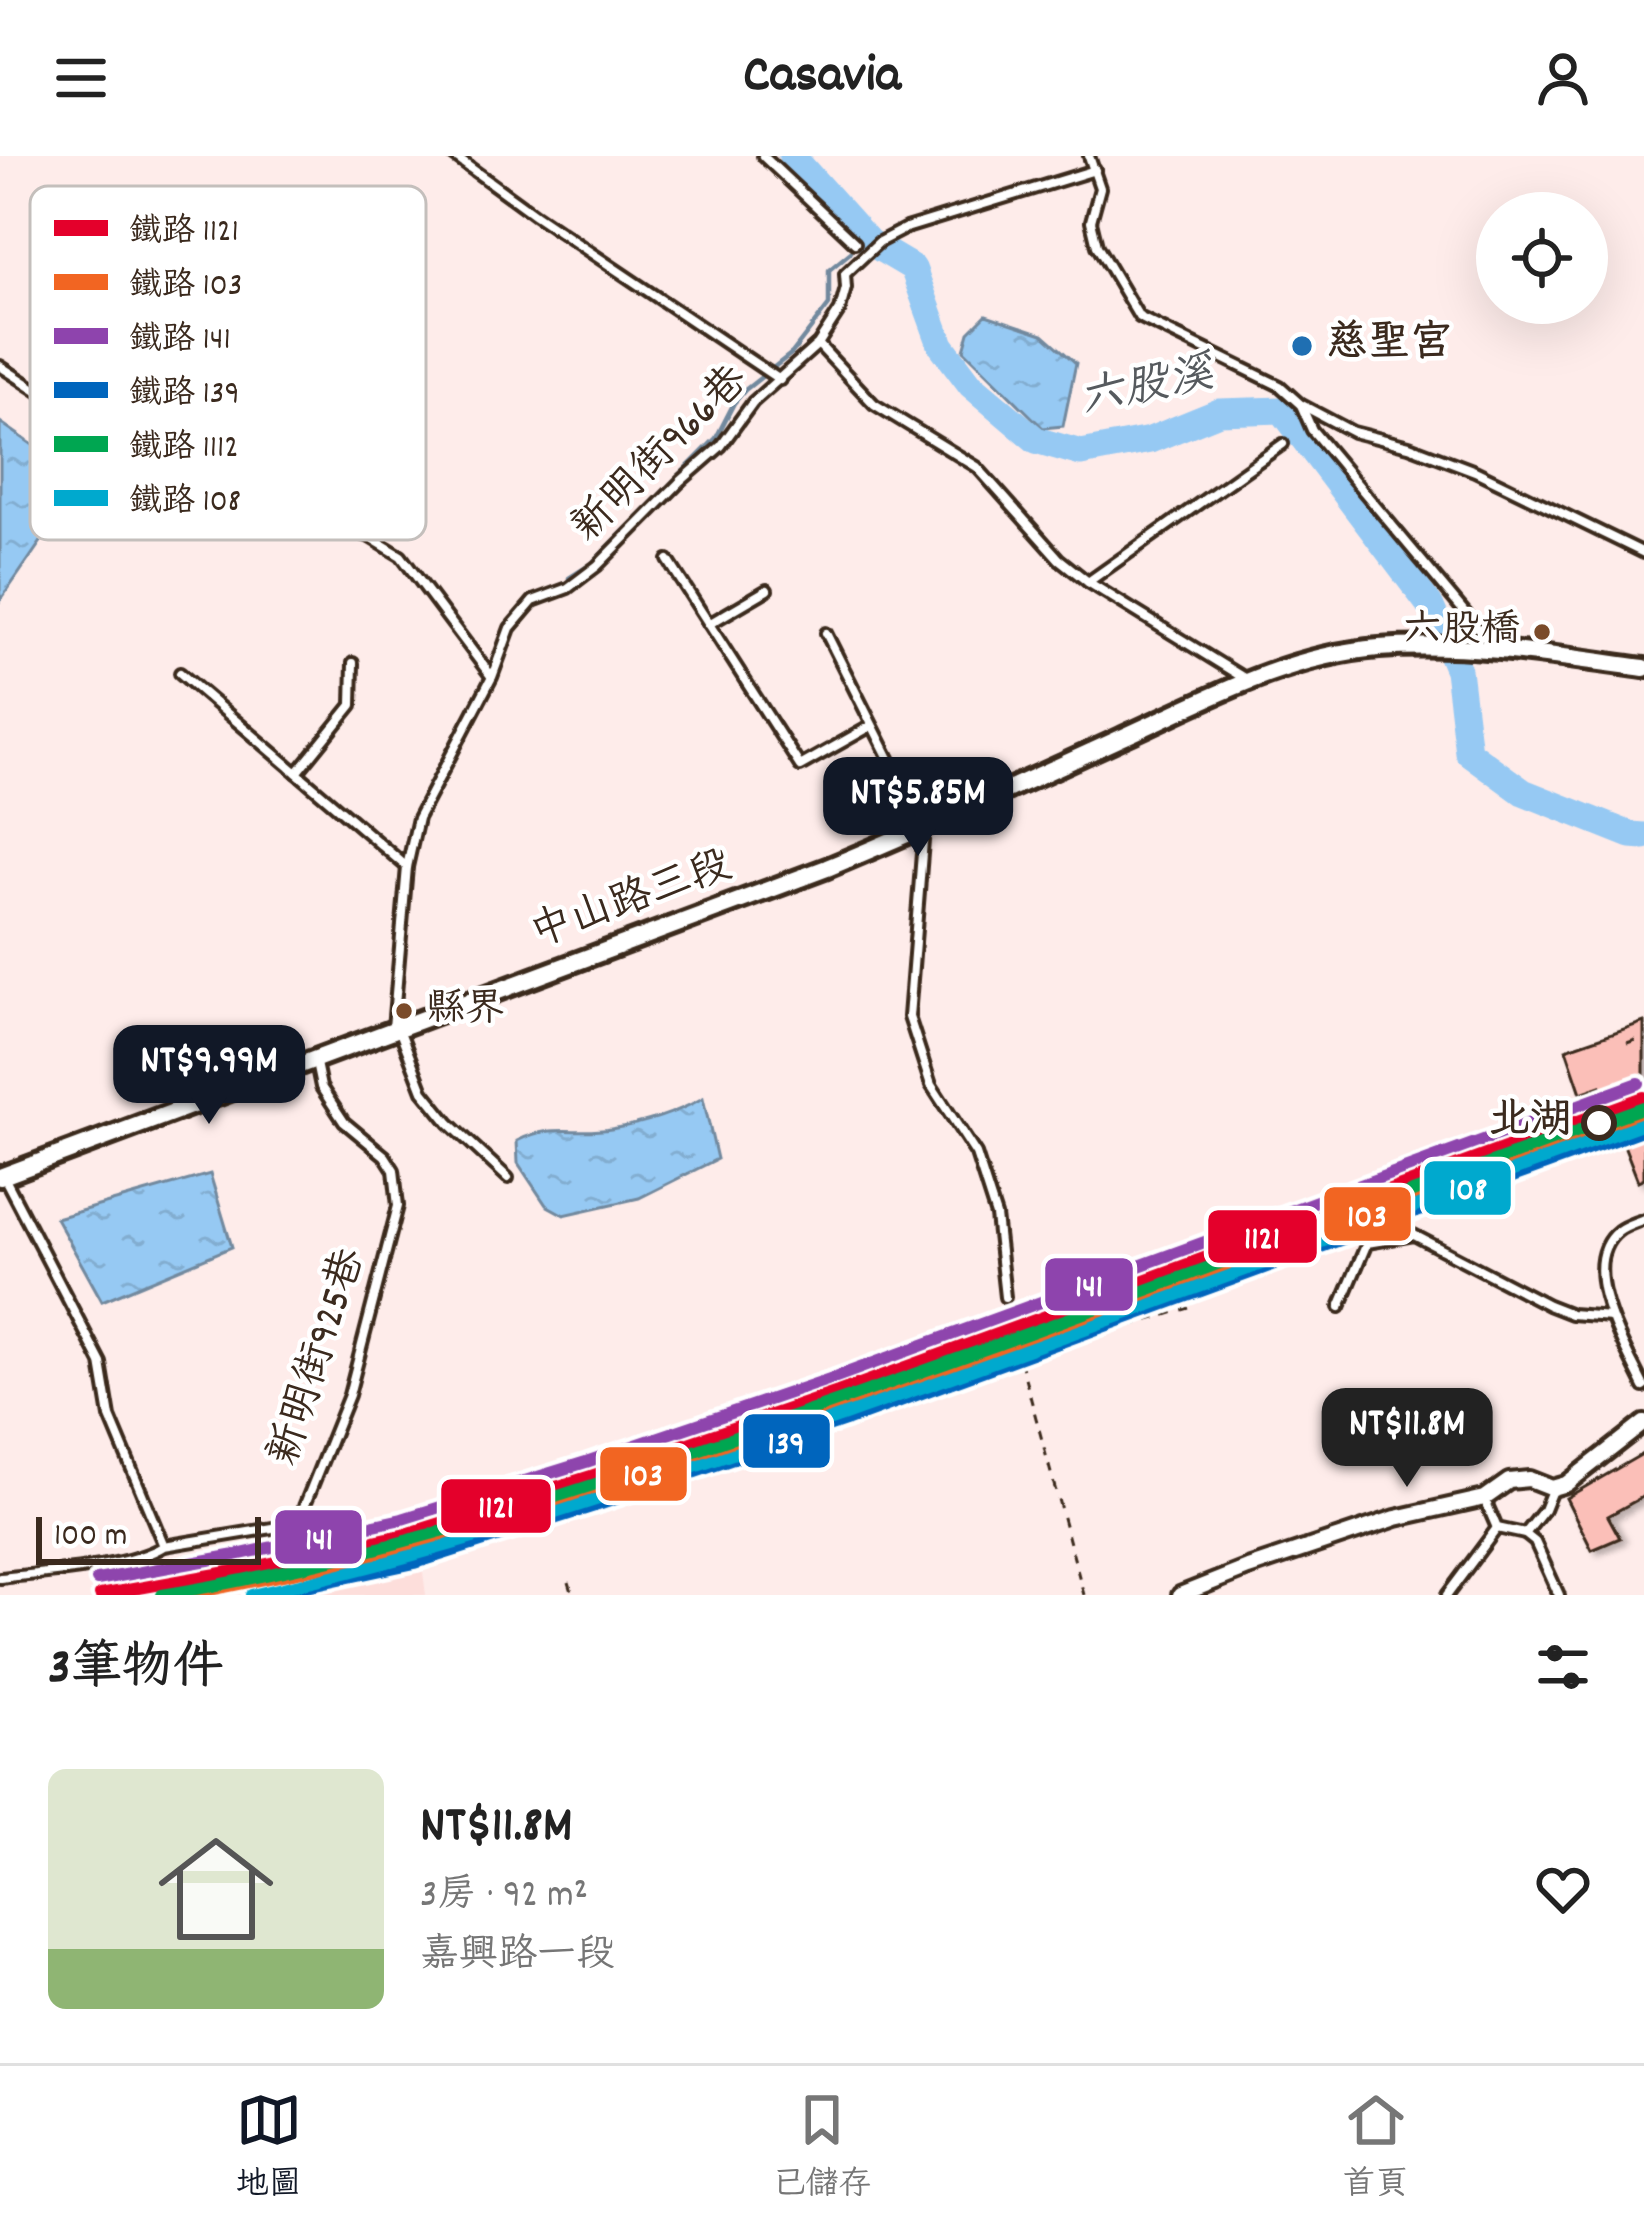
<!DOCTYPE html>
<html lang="zh-TW">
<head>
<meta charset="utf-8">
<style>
  :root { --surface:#fff; --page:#f2f2f2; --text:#222; --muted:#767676; --line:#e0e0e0; --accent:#111827 }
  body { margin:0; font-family:Dekko,"LXGW WenKai TC",sans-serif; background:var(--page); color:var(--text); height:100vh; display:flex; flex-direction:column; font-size:45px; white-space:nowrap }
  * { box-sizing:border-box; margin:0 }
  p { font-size:39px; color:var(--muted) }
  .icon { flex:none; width:66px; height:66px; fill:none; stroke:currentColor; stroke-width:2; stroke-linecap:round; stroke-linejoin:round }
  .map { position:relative; height:1439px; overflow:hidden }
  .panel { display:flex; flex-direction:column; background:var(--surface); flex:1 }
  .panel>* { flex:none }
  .fabs { position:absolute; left:1476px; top:36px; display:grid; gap:24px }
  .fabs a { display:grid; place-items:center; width:132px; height:132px; border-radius:50%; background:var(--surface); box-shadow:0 12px 48px #0002; font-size:60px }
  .scale { position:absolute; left:36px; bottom:30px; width:225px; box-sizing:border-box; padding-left:12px; border:6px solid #3b2a1e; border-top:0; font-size:33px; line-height:42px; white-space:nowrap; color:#3b2a1e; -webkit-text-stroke:9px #fff; paint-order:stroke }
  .price { position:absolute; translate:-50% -102px; padding:0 27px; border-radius:24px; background:var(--accent); color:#fff; font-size:39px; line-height:78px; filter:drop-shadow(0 3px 6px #0008) }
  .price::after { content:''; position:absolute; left:50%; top:72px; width:36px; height:27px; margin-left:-18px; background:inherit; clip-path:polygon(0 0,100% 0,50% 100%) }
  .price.active { background:#222; color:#fff }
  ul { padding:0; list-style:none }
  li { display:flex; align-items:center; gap:36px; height:300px; padding:0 48px }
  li+li { border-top:3px solid var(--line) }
  li span { display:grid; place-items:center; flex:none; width:336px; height:240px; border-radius:18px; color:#555 }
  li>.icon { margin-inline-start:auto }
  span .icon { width:144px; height:144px; fill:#fffc; stroke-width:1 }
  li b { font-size:51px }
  h2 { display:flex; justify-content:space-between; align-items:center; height:144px; padding:0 48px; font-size:51px }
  header { display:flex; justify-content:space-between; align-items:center; height:156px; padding:0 48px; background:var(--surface); font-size:54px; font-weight:700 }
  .dock { display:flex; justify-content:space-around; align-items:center; height:168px; border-top:3px solid var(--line); background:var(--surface); font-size:33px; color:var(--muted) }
  .dock a { display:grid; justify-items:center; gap:6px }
  .dock .active { color:var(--accent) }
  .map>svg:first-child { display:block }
  .built { fill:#fddedb }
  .water { fill:url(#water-ripples); stroke:#72899e; stroke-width:3 }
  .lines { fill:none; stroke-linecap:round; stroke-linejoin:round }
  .stream { stroke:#72899e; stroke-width:4.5 }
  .river { stroke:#96c9f3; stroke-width:27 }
  .building { fill:#fbbfb8; stroke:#3b2a1e; stroke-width:3; filter:url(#shadow) }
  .service-casing { stroke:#3b2a1e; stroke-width:16 }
  .minor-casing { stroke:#3b2a1e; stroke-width:22 }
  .tertiary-casing { stroke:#3b2a1e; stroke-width:26 }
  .path { stroke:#3b2a1e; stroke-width:3; stroke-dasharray:9 9; stroke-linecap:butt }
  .service { stroke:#fff; stroke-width:8 }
  .minor { stroke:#fff; stroke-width:14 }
  .tertiary { stroke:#fff; stroke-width:16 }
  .rail-1-casing { stroke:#fff; stroke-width:21 }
  .rail-2-casing { stroke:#fff; stroke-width:21 }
  .rail-3-casing { stroke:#fff; stroke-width:21 }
  .rail-4-casing { stroke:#fff; stroke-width:21 }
  .rail-5-casing { stroke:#fff; stroke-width:21 }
  .rail-6-casing { stroke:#fff; stroke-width:21 }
  .rail-1 { stroke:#e4002b; stroke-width:12 }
  .rail-2 { stroke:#f26522; stroke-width:12 }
  .rail-3 { stroke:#8e44ad; stroke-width:12 }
  .rail-4 { stroke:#0065bd; stroke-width:12 }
  .rail-5 { stroke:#00a651; stroke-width:12 }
  .rail-6 { stroke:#00a9ce; stroke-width:12 }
  .poi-dot { fill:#1f6fb2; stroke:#fff; stroke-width:4.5 }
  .bus-dot { fill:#7a4b2a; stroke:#fff; stroke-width:4.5 }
  .stop-dot { fill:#fff; stroke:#3b2a1e; stroke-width:6 }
  .labels { text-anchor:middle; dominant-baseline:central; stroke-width:9; stroke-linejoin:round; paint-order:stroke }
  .bus-label { font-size:39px; fill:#3b2a1e; stroke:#fff; text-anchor:end }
  .poi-label { font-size:42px; font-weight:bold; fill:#3b2a1e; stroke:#fff; text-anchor:start }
  .street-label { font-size:42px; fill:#3b2a1e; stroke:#fff }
  .stop-label { font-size:42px; font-weight:bold; fill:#3b2a1e; stroke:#fff; text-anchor:end }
  .water-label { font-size:45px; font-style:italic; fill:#565a5e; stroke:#fff }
  .key { fill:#fff; stroke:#c4bfbc; stroke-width:3 }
  .key-label { font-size:33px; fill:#3b2a1e }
  .line-badge { stroke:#fff; stroke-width:4.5 }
  .badge-label { font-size:33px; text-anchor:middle; font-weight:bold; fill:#fff }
</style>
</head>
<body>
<header><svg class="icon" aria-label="menu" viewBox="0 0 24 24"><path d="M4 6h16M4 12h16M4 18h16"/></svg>Casavia<svg class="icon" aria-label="person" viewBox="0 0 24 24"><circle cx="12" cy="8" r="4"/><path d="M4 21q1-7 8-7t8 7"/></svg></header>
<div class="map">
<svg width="1644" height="1439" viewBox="0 0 1644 1439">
  <defs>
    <pattern id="water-ripples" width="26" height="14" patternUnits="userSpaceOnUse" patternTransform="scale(3)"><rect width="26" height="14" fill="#96c9f3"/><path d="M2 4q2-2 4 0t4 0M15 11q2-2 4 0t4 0" fill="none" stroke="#82add0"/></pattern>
    <filter id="shadow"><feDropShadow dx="6" dy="4" stdDeviation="3" flood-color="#0004"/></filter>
  </defs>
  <rect width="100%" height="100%" fill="#feecea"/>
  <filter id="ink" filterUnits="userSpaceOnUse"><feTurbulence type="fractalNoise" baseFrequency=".00833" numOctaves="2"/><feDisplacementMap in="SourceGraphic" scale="24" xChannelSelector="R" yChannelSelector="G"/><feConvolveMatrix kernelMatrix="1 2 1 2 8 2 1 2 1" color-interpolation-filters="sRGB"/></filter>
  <g filter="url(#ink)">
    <polygon class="built" points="420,1393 426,1439 106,1439"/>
    <g class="water">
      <polygon points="986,159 1043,178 1076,207 1063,270 1043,272 964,194 969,176"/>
      <polygon points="0,266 66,312 74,332 71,342 0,445"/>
      <path d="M703,942l14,61 -78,39 -75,17 -18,-10 -28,-42 -1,-22c34,-18 58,-6 94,-12 31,-5 65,-16 92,-31z"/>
      <polygon points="210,1018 232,1091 102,1145 56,1062"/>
    </g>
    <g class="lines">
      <g class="stream">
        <polyline points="864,89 869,86"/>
        <polyline points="569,422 591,408 716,282 734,247 745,234 792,197 829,149 829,114 851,96"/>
      </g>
      <polyline class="river" points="792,0 869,86 913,112 941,189 971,229 1036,284 1081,297 1150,284 1219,256 1282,254 1431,451 1458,514 1468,596 1523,636 1631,679 1644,680"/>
    </g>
    <g class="building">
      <polygon points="1644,866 1644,1022 1638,1025 1601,930 1581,937 1566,893"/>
      <polygon points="1644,1297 1644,1340 1608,1360 1620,1382 1592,1394 1566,1342"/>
    </g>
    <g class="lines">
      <g class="service-casing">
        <g id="service">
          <polyline points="454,0 535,59 780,224"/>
          <polyline points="763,0 855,87"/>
          <polyline points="1089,0 1100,32 1091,65 1097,90 1139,161 1280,230 1300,248 1353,276 1409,290 1475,315 1644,397"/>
          <polyline points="819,189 874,248 977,311 1059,403 1088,426 1247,524"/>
          <polyline points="0,210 231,360 259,368 342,373 368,380 401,400 491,520"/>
          <polyline points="1301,249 1312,274 1493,490"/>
          <polyline points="668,404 800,610 871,570"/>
          <polyline points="1088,426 1283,288"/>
          <polyline points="709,468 767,434"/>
          <polyline points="826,477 924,672 909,861 931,929 976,998 996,1060 1005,1141"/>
          <polyline points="180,517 407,711"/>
          <polyline points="297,617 352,549 353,507"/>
          <polyline points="393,872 407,711 418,662 492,521 510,472 533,445 568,432 597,410 681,325 721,290 753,246 818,188 840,154 846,132 845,118 879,86 906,72 1095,14"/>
          <polyline points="399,873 423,935 449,967 508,1022"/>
          <polyline points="4,1021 101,1207 110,1261 164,1390 297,1368 349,1239 398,1050 394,1014 385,1000 344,966 321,931 316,907"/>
          <path d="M1644,1063c-9,4 -18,6 -26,12 -43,34 8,118 26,156"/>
          <polyline points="1340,1151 1367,1087 1414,1079 1548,1149 1571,1158 1611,1161"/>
          <polyline points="1485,1344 1497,1372 1525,1378 1544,1354 1552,1334"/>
          <polyline points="1525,1378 1535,1386 1559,1439"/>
          <path d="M0,1422c42,-5 130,-10 164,-32"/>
          <polyline points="1447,1439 1497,1372"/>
        </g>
      </g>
      <g class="minor-casing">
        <polyline id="minor" points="1180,1439 1248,1412 1396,1362 1485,1342 1509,1325 1529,1323 1552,1332 1566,1328 1644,1267"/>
      </g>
      <g class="tertiary-casing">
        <path id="tertiary" d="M0,1021l827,-309c99,-41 196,-85 294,-130 82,-37 166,-83 258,-90 90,-6 177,8 265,20"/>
      </g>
      <g class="path">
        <polyline points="1627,887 1644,881"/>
        <polyline points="1517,984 1644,938"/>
        <polyline points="1532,1006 1644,965"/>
        <polyline points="569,1426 573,1439"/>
        <polyline points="1084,1439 1020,1203 1189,1152"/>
      </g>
      <use href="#service" class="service"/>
      <use href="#minor" class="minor"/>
      <use href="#tertiary" class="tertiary"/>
      <g class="rail-1-casing">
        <polyline id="rail-1" points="100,1439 239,1414 406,1378 591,1320 838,1236 1644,941"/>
      </g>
      <g class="rail-2-casing">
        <polyline id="rail-2" points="185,1439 409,1393 596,1334 843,1250 1644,957"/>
      </g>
      <g class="rail-3-casing">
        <polyline id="rail-3" points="97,1424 236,1399 402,1363 586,1306 833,1222 1639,927"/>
      </g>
      <g class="rail-4-casing">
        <polyline id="rail-4" points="265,1439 415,1407 601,1348 848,1264 1644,973"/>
      </g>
      <g class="rail-5-casing">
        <path id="rail-5" d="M162,1439c232,-39 450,-114 671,-192 272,-95 541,-198 811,-296"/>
      </g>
      <g class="rail-6-casing">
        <path id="rail-6" d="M251,1439c202,-43 396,-111 591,-179 269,-94 535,-196 802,-293"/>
      </g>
      <use href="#rail-1" class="rail-1"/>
      <use href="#rail-2" class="rail-2"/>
      <use href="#rail-3" class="rail-3"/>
      <use href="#rail-4" class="rail-4"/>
      <use href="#rail-5" class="rail-5"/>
      <use href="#rail-6" class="rail-6"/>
    </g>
  </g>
  <circle class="poi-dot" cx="1302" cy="190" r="12"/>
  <g class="bus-dot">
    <circle cx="1542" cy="476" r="10"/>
    <circle cx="404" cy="855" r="10"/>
  </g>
  <circle class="stop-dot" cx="1599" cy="967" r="15"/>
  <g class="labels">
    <g class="bus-label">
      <text x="1520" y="476">六股橋</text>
      <text x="426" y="855" text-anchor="start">縣界</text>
    </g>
    <g class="poi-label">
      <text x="1326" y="190">慈聖宮</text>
    </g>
    <g class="street-label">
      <text transform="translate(662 300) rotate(-45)">新明街966巷</text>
      <text transform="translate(632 746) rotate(-20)">中山路三段</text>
      <text transform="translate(320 1202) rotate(-72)">新明街925巷</text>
    </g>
    <g class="stop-label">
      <text x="1572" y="967">北湖</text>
    </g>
    <g class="water-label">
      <text transform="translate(1147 233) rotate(-12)">六股溪</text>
    </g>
  </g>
  <rect x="30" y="30" width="396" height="354" rx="18" class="key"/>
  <rect x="54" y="64" width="54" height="16" fill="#e4002b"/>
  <rect x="54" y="118" width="54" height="16" fill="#f26522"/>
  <rect x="54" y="172" width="54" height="16" fill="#8e44ad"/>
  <rect x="54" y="226" width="54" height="16" fill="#0065bd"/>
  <rect x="54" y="280" width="54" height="16" fill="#00a651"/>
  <rect x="54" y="334" width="54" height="16" fill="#00a9ce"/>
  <g class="key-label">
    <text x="129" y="84">鐵路 1121</text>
    <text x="129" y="138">鐵路 103</text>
    <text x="129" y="192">鐵路 141</text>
    <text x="129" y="246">鐵路 139</text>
    <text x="129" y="300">鐵路 1112</text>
    <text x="129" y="354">鐵路 108</text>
  </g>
  <g class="line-badge">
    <rect x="1422" y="1003" width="91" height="58" rx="12" fill="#00a9ce"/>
    <rect x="1322" y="1029" width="91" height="58" rx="12" fill="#f26522"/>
    <rect x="1206" y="1052" width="113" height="57" rx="12" fill="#e4002b"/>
    <rect x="1043" y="1100" width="92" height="57" rx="12" fill="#8e44ad"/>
    <rect x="741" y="1256" width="91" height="58" rx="12" fill="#0065bd"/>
    <rect x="598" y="1289" width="91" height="58" rx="12" fill="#f26522"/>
    <rect x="439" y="1321" width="114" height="58" rx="12" fill="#e4002b"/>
    <rect x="273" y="1352" width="91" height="58" rx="12" fill="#8e44ad"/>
  </g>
  <g class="badge-label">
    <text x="1468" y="1043">108</text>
    <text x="1367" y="1070">103</text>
    <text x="1262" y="1092">1121</text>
    <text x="1089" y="1140">141</text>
    <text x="786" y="1297">139</text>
    <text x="643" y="1329">103</text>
    <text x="496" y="1361">1121</text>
    <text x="319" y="1393">141</text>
  </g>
</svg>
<div class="fabs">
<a><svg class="icon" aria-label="locate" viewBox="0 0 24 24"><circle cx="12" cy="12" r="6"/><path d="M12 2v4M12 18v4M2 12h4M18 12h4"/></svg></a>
</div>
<div class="scale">100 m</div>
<b class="price" style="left:918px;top:703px">NT$5.85M</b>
<b class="price" style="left:209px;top:971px">NT$9.99M</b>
<b class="price active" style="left:1407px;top:1334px">NT$11.8M</b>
</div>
<section class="panel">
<h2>3筆物件<svg class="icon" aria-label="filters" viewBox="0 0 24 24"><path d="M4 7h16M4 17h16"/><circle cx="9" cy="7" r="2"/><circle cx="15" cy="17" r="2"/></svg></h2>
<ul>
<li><span style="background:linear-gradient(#dfe7d0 75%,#8fb573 0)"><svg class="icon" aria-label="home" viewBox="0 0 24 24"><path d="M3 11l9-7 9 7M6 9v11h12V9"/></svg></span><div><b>NT$11.8M</b><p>3房 · 92 m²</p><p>嘉興路一段</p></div><svg class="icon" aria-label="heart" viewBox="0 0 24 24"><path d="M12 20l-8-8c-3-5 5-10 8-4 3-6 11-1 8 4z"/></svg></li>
</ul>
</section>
<nav class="dock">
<a class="active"><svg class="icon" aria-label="map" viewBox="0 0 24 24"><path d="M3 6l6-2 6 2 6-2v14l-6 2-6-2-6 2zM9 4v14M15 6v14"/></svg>地圖</a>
<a><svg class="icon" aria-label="saved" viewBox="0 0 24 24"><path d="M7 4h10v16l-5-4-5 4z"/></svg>已儲存</a>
<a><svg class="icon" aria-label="home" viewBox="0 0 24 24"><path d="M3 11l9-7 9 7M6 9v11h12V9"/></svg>首頁</a>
</nav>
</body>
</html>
